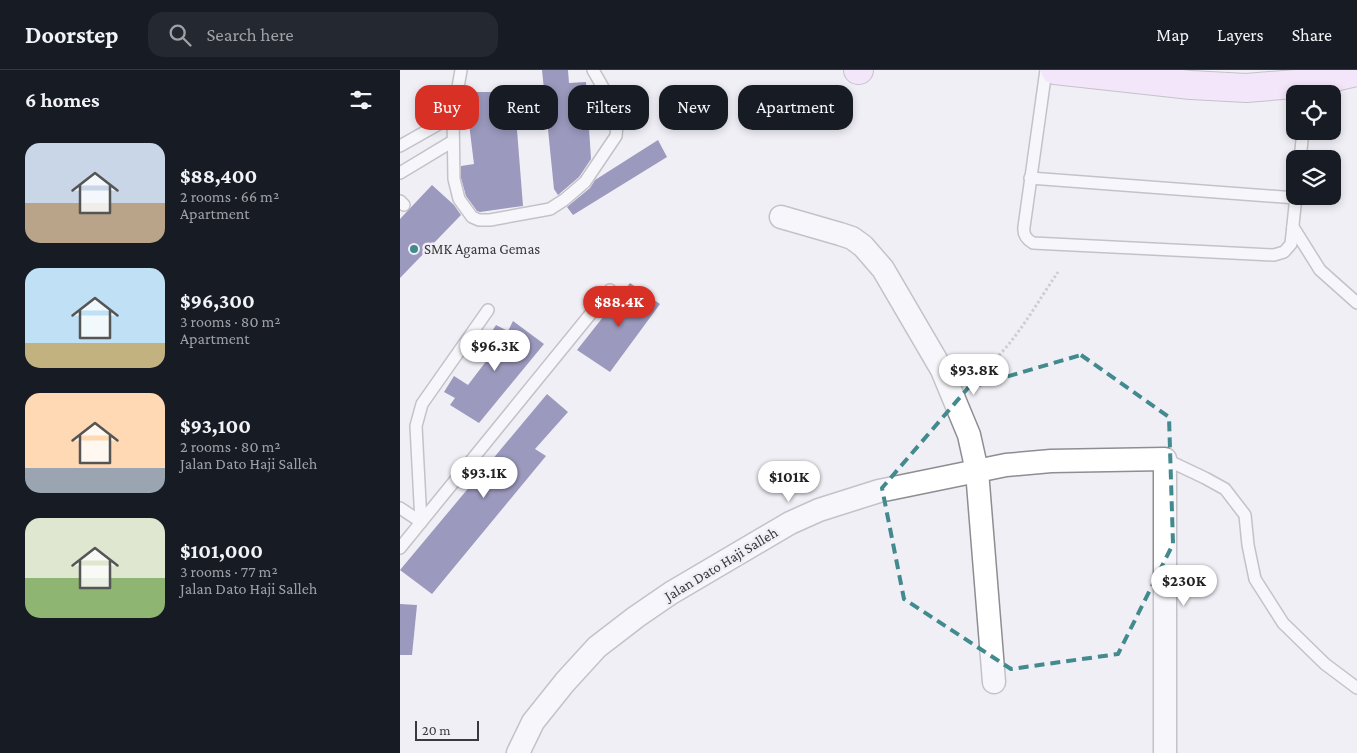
<!DOCTYPE html>
<html lang="en">
<head>
<meta charset="utf-8">
<style>
  :root { --surface:#171b24; --page:#242831; --text:#f1f3f6; --muted:#9ea1a6; --line:#363941; --accent:#d93025 }
  body { margin:0; font-family:"Crimson Pro",serif; background:var(--page); color:var(--text); height:100vh; display:flex; flex-direction:column; font-size:19px; white-space:nowrap }
  * { box-sizing:border-box; margin:0 }
  p { font-size:16px; color:var(--muted) }
  .icon { flex:none; width:28px; height:28px; fill:none; stroke:currentColor; stroke-width:2; stroke-linecap:round; stroke-linejoin:round }
  .map { position:relative; flex:1; overflow:hidden }
  .sheet { display:flex; flex-direction:column; background:var(--surface); width:400px }
  .sheet>* { flex:none }
  .guide { position:absolute; left:15px; top:15px; width:475px; height:45px; display:flex; gap:10px }
  .controls { position:absolute; left:886px; top:15px; display:grid; gap:10px }
  .controls a { display:grid; place-items:center; width:55px; height:55px; border-radius:10px; background:var(--surface); box-shadow:0 2px 8px #0003; font-size:25px }
  .scale { position:absolute; left:15px; bottom:12px; width:64px; box-sizing:border-box; padding-left:5px; border:2px solid #3a393c; border-top:0; font-size:14px; line-height:18px; white-space:nowrap; color:#3a393c; -webkit-text-stroke:4px #f0eff5; paint-order:stroke }
  .price { position:absolute; translate:-50% -42px; padding:0 11px; border-radius:18px; background:#fff; color:#222; font-size:16px; line-height:32px; filter:drop-shadow(0 1px 2px #0008) }
  .price::after { content:''; position:absolute; left:50%; top:30px; width:15px; height:11px; margin-left:-8px; background:inherit; clip-path:polygon(0 0,100% 0,50% 100%) }
  .price.active { background:var(--accent); color:#fff }
  ul { padding:0; list-style:none }
  li { display:flex; align-items:center; gap:15px; height:125px; padding:0 25px }
  li span { display:grid; place-items:center; flex:none; width:140px; height:100px; border-radius:15px; color:#555 }
  li>.icon { margin-inline-start:auto }
  span .icon { width:60px; height:60px; fill:#fffc; stroke-width:1 }
  li b { font-size:21px }
  h2 { display:flex; justify-content:space-between; align-items:center; height:60px; padding:0 25px; font-size:21px }
  .pill { padding:0 18px; border-radius:15px; background:var(--surface); box-shadow:0 2px 8px #0003; font-size:18px; line-height:45px }
  .pill.active { background:var(--accent); color:#fff }
  header { display:flex; align-items:center; gap:30px; box-sizing:border-box; height:70px; padding:0 25px; background:var(--surface); border-bottom:1px solid var(--line) }
  header strong { font-size:24px }
  nav { display:flex; gap:28px; margin-inline-start:auto; font-size:18px }
  .search { width:350px; height:45px; background:var(--page); display:flex; align-items:center; gap:12px; box-sizing:border-box; padding:0 18px; border-radius:15px; color:var(--muted); font-size:19px }
  main { display:flex; flex:1; min-height:0 }
  .map>svg:first-child { display:block }
  .building { fill:#333279 }
  .lines { fill:none; stroke-linecap:round; stroke-linejoin:round }
  .lane-casing { stroke:#8e8d92; stroke-width:14 }
  .street-casing { stroke:#8e8d92; stroke-width:25 }
  .secondary-casing { stroke:#8e8d92; stroke-width:30 }
  .path { stroke:#a5a4a8; stroke-width:3; stroke-dasharray:2.5 2.5; stroke-linecap:butt }
  .lane { stroke:#fff; stroke-width:11 }
  .street { stroke:#fff; stroke-width:22 }
  .secondary { stroke:#f6dcfe; stroke-width:28 }
  .marked { fill:none; stroke:#428a8e; stroke-width:4; stroke-dasharray:10 6; stroke-linejoin:round }
  .poi-dot { fill:#428a8e; stroke:#f0eff5; stroke-width:2 }
  .labels { text-anchor:middle; dominant-baseline:central; stroke-width:5; stroke-linejoin:round; paint-order:stroke }
  .poi-label { font-size:15px; fill:#3a393c; stroke:#f0eff5; text-anchor:start }
  .street-label { font-size:15px; fill:#3a393c; stroke:#f0eff5 }
</style>
</head>
<body>
<header>
<strong>Doorstep</strong>
<div class="search"><svg class="icon" aria-label="search" viewBox="0 0 24 24"><circle cx="10" cy="10" r="6"/><path d="M15 15l6 6"/></svg>Search here</div>
<nav><a>Map</a><a>Layers</a><a>Share</a></nav>
</header>
<main>
<section class="sheet">
<h2>6 homes<svg class="icon" aria-label="filters" viewBox="0 0 24 24"><path d="M4 7h16M4 17h16"/><circle cx="9" cy="7" r="2"/><circle cx="15" cy="17" r="2"/></svg></h2>
<ul>
<li><span style="background:linear-gradient(#c9d6e8 60%,#b9a48a 0)"><svg class="icon" aria-label="home" viewBox="0 0 24 24"><path d="M3 11l9-7 9 7M6 9v11h12V9"/></svg></span><div><b>$88,400</b><p>2 rooms · 66 m²</p><p>Apartment</p></div></li>
<li><span style="background:linear-gradient(#bfe0f5 75%,#c2b280 0)"><svg class="icon" aria-label="home" viewBox="0 0 24 24"><path d="M3 11l9-7 9 7M6 9v11h12V9"/></svg></span><div><b>$96,300</b><p>3 rooms · 80 m²</p><p>Apartment</p></div></li>
<li><span style="background:linear-gradient(#ffd9b3 75%,#9aa5b1 0)"><svg class="icon" aria-label="home" viewBox="0 0 24 24"><path d="M3 11l9-7 9 7M6 9v11h12V9"/></svg></span><div><b>$93,100</b><p>2 rooms · 80 m²</p><p>Jalan Dato Haji Salleh</p></div></li>
<li><span style="background:linear-gradient(#dfe7d0 60%,#8fb573 0)"><svg class="icon" aria-label="home" viewBox="0 0 24 24"><path d="M3 11l9-7 9 7M6 9v11h12V9"/></svg></span><div><b>$101,000</b><p>3 rooms · 77 m²</p><p>Jalan Dato Haji Salleh</p></div></li>
</ul>
</section>
<div class="map">
<svg width="957" height="683" viewBox="0 0 957 683">
  <rect width="100%" height="100%" fill="#f0eff5"/>
  <g class="building">
    <polygon points="142,0 168,0 169,13 186,12 191,89 179,107 158,125 154,119"/>
    <polygon points="65,22 114,22 123,136 80,142 77,141 66,126 61,108 61,96 74,94"/>
    <polygon points="258,70 267,87 173,145 167,137 190,118 195,110"/>
    <polygon points="32,115 54,135 61,145 0,208 0,149"/>
    <polygon points="230,213 260,234 210,302 177,280"/>
    <polygon points="113,251 144,274 79,353 50,335 55,328 44,322 54,306 68,315 97,277 87,269 96,255 108,261"/>
    <polygon points="147,324 168,342 135,379 146,386 32,524 0,500"/>
    <polygon points="0,534 17,535 12,585 0,585"/>
  </g>
  <g class="lines">
    <g class="lane-casing">
      <g id="lane">
        <polyline points="61,0 53,46 54,109 59,129 72,147 79,150 90,150 150,139 164,130 185,112 216,66 218,44 193,0"/>
        <path d="M646,0l-22,157c-1,8 2,12 9,16l241,12 10,-3 7,-8 5,-48"/>
        <polyline points="0,76 53,46"/>
        <polyline points="900,89 903,61"/>
        <polyline points="0,103 53,71"/>
        <polyline points="630,108 896,128"/>
        <polyline points="0,131 4,135"/>
        <polyline points="893,157 920,200 957,233"/>
        <polyline points="765,389 805,408 825,419 845,445 848,475 855,509 883,553 925,594 957,618"/>
        <polyline points="0,438 21,452"/>
        <polyline points="21,452 16,356 22,334 88,240"/>
        <polyline points="0,478 210,220"/>
      </g>
    </g>
    <g class="street-casing">
      <g id="street">
        <polyline points="381,147 440,164 452,168 463,176 483,199 542,300 569,365 577,401 594,612"/>
        <polyline points="118,683 133,652 165,612 197,577 236,547 271,523 390,453 419,440 479,421 606,395 651,391 765,389 765,683"/>
      </g>
    </g>
    <g class="secondary-casing">
      <g id="secondary">
        <polyline points="458,0 459,0"/>
        <polyline points="655,0 791,15 846,18 908,13 957,2"/>
      </g>
    </g>
    <path class="path" d="M567,309c8,-5 17,-9 23,-15 27,-24 48,-63 68,-92"/>
    <use href="#lane" class="lane"/>
    <use href="#street" class="street"/>
    <use href="#secondary" class="secondary"/>
  </g>
  <path d="M0 0H957V683H0ZM681,285l88,62 4,127 -55,110 -107,15 -107,-70 -22,-111 86,-100z" fill="#f0eff5" fill-opacity=".55" fill-rule="evenodd"/>
  <path class="marked" d="M681,285l88,62 4,127 -55,110 -107,15 -107,-70 -22,-111 86,-100z"/>
  <circle class="poi-dot" cx="14" cy="179" r="5"/>
  <g class="labels">
    <g class="poi-label">
      <text x="24" y="179">SMK Agama Gemas</text>
    </g>
    <g class="street-label">
      <text transform="translate(321 494) rotate(-31)">Jalan Dato Haji Salleh</text>
    </g>
  </g>
</svg>
<div class="controls">
<a><svg class="icon" aria-label="locate" viewBox="0 0 24 24"><circle cx="12" cy="12" r="6"/><path d="M12 2v4M12 18v4M2 12h4M18 12h4"/></svg></a>
<a><svg class="icon" aria-label="layers" viewBox="0 0 24 24"><path d="M12 4l9 5-9 5-9-5zM3 14l9 5 9-5"/></svg></a>
</div>
<div class="scale">20 m</div>
<b class="price active" style="left:219px;top:258px">$88.4K</b>
<b class="price" style="left:95px;top:302px">$96.3K</b>
<b class="price" style="left:574px;top:326px">$93.8K</b>
<b class="price" style="left:84px;top:429px">$93.1K</b>
<b class="price" style="left:389px;top:433px">$101K</b>
<b class="price" style="left:784px;top:537px">$230K</b>
<div class="guide">
<a class="pill active">Buy</a>
<a class="pill">Rent</a>
<a class="pill">Filters</a>
<a class="pill">New</a>
<a class="pill">Apartment</a>
</div>
</div>
</main>
</body>
</html>
